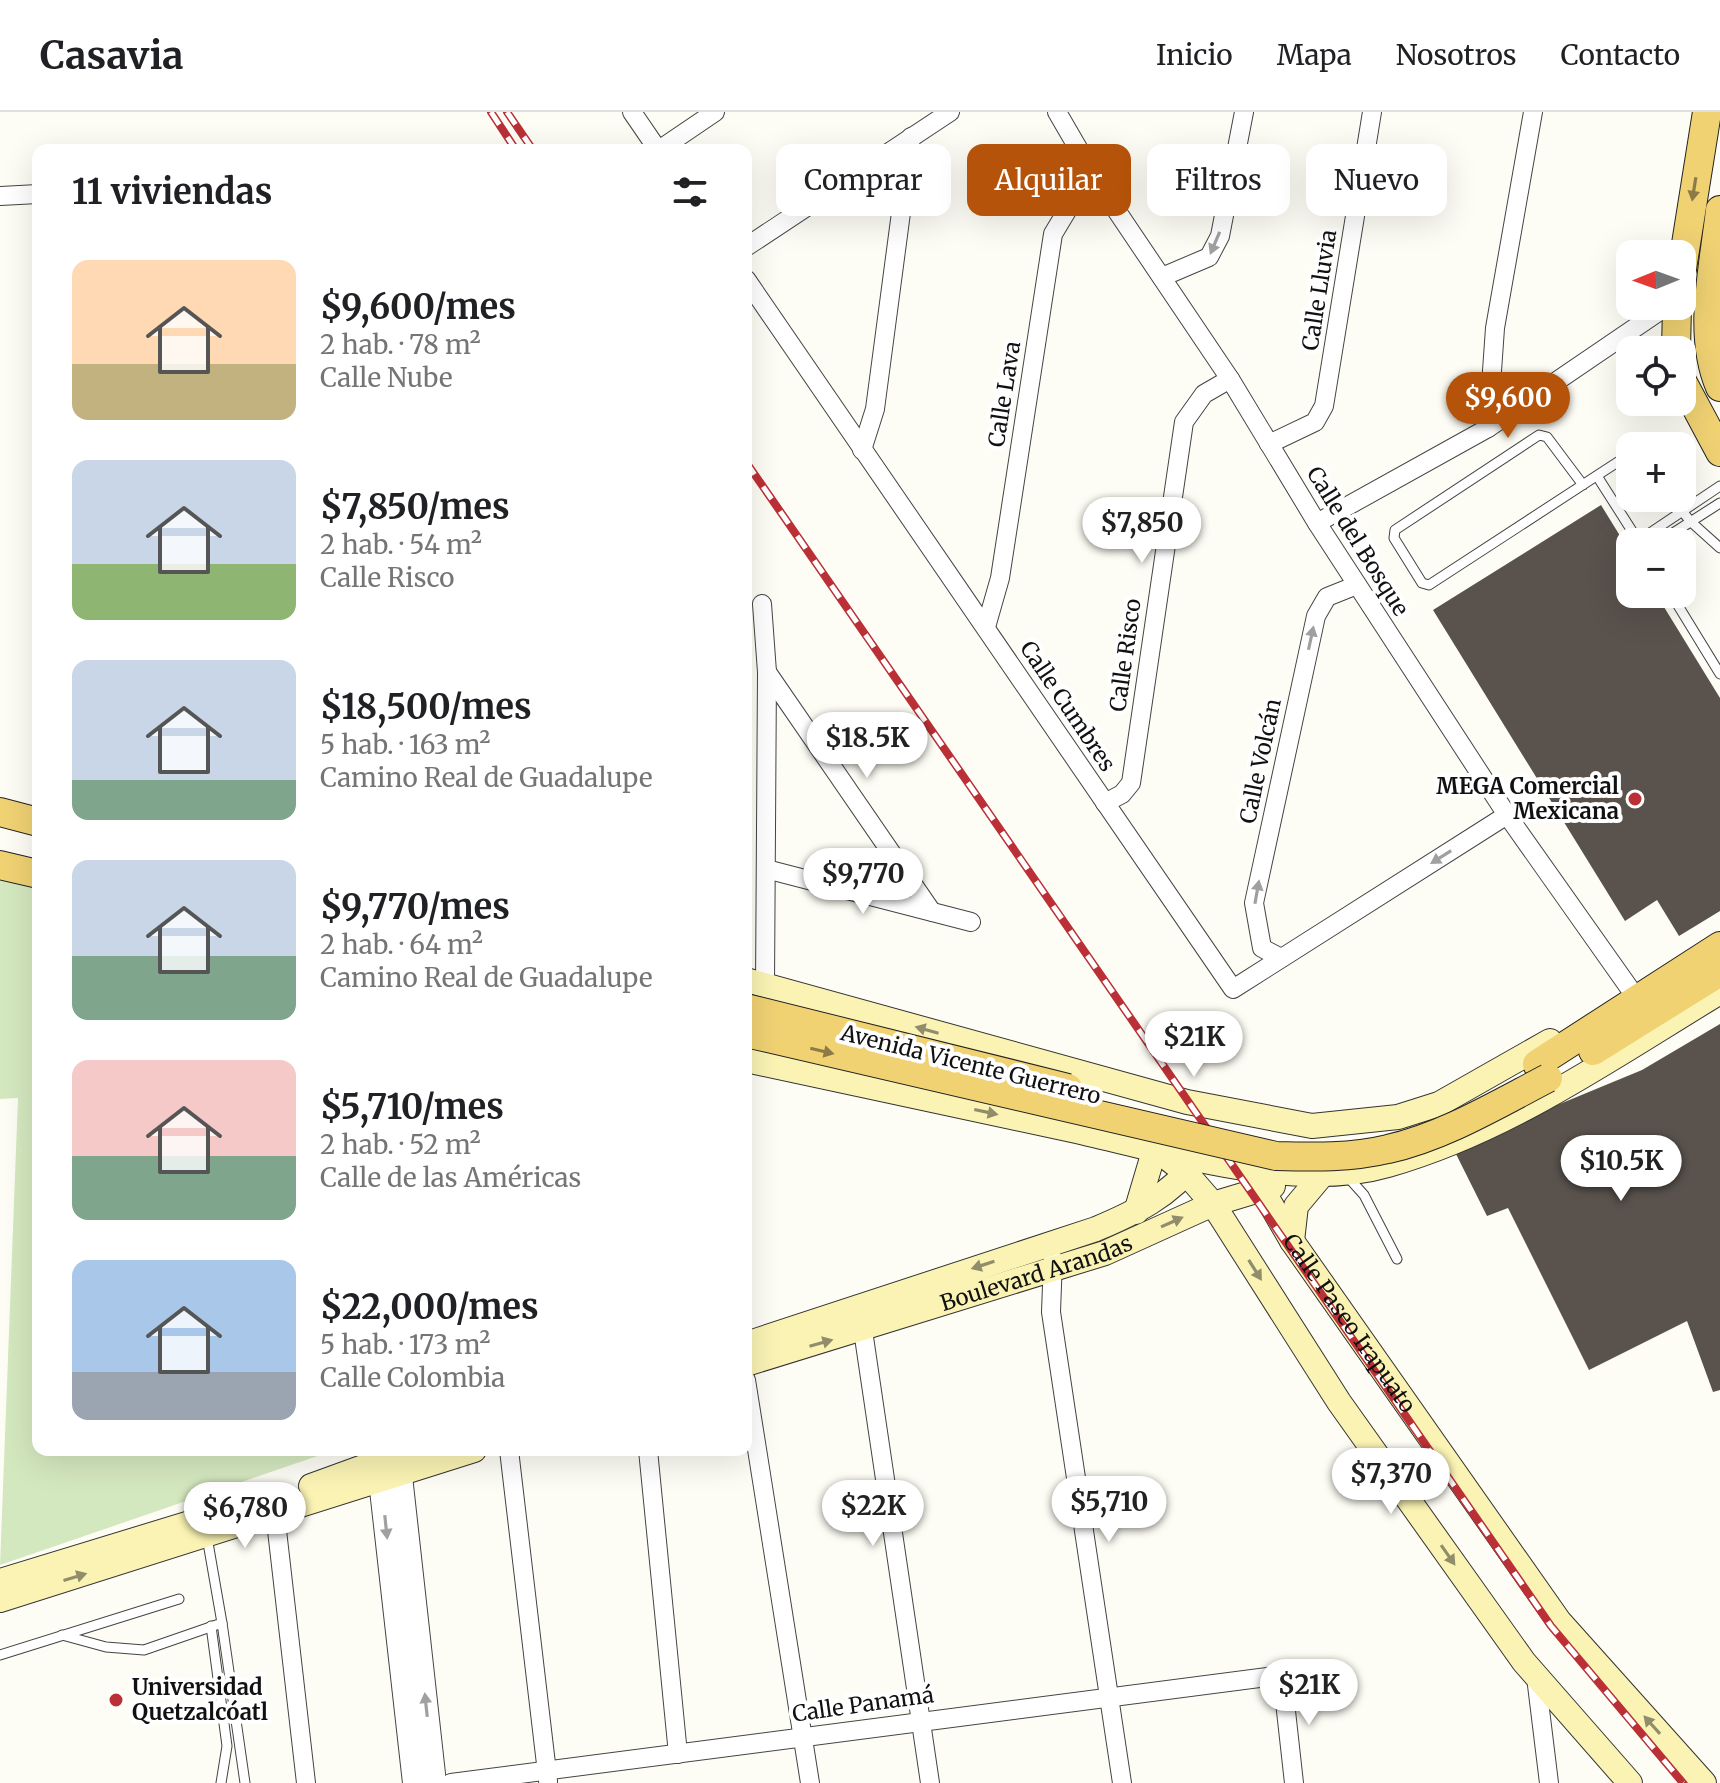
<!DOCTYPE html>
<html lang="es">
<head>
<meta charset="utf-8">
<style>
  :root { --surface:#fff; --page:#f2f2f2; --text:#202124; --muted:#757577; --line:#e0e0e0; --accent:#b45309 }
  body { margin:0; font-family:Merriweather,serif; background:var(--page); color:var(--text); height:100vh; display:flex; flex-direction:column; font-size:30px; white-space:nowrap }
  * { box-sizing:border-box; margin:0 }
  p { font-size:26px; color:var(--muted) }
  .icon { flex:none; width:44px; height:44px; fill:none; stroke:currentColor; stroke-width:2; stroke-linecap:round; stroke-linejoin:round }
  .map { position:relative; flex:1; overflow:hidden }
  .side { position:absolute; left:32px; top:32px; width:720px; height:1312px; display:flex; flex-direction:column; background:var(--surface); border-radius:16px; box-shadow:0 8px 32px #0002 }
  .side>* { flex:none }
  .banner { position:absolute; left:776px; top:32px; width:760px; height:72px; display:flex; gap:16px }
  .needle { width:52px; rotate:269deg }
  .controls { position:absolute; left:1616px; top:128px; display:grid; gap:16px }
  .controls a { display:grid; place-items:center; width:80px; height:80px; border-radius:16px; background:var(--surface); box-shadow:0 8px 32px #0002; font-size:40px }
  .price { position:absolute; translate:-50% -68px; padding:0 18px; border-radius:28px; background:#fff; color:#222; font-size:26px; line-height:52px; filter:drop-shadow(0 2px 4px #0008) }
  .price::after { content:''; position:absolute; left:50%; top:48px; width:24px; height:18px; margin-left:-12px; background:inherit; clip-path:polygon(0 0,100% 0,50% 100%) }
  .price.on { background:var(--accent); color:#fff }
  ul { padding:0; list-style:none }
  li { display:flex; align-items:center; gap:24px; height:200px; padding:0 40px }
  li span { display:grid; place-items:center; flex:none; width:224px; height:160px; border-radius:16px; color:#555 }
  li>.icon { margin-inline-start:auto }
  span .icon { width:96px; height:96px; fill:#fffc; stroke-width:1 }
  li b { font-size:34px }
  h2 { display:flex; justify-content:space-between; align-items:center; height:96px; padding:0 40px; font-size:34px }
  .tag { padding:0 28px; border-radius:16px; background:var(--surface); box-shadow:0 8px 32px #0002; font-size:28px; line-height:72px }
  .tag.on { background:var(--accent); color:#fff }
  header { display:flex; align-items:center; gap:48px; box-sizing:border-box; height:112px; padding:0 40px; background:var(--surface); border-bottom:2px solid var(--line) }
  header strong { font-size:38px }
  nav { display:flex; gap:44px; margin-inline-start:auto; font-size:28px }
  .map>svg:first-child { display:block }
  .green { fill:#d4e8bf }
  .building { fill:#59524d }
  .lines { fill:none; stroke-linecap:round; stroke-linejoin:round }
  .service-casing { stroke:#444; stroke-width:11 }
  .minor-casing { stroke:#444; stroke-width:20 }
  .tertiary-casing { stroke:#444; stroke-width:24 }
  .secondary-casing { stroke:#333; stroke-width:26 }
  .primary-casing { stroke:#222; stroke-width:30 }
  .service { stroke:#fff; stroke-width:9 }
  .minor { stroke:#fff; stroke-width:18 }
  .tertiary { stroke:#fff; stroke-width:22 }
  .secondary { stroke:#faf3b4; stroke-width:24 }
  .primary { stroke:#f0d273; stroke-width:28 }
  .rail-casing { stroke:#ba3036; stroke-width:8 }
  .rail { stroke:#fff; stroke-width:5; stroke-dasharray:15; stroke-linecap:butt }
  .primary-bridge-casing { stroke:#222; stroke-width:30; stroke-linecap:butt }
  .primary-bridge { stroke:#f0d273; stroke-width:28 }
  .oneway { fill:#8c7b47 }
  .oneway2 { fill:#a0a0a0 }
  .oneway3 { fill:#918d6b }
  .poi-dot { fill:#ba3036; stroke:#fff; stroke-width:3 }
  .labels { text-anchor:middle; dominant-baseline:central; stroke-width:8; stroke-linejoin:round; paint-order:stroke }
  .street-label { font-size:22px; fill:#111; stroke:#fff }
  .poi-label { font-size:22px; font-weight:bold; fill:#111; stroke:#fff; text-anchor:end }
</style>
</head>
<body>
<header>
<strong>Casavia</strong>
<nav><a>Inicio</a><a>Mapa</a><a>Nosotros</a><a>Contacto</a></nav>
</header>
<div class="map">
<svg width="1720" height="1671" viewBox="0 0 1720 1671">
  <rect width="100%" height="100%" fill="#fefdf5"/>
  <polygon class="green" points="0,763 38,773 38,1338 335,1338 0,1453 18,986 0,987"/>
  <g class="building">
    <polygon points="1601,393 1630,440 1630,482 1656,482 1720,586 1720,799 1679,824 1657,788 1625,809 1433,498"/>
    <polygon points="1720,912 1720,1278 1713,1280 1687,1209 1589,1258 1508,1096 1487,1104 1453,1036 1642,958"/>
  </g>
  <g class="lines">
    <g class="service-casing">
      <g id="service">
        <polyline points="1597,364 1639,430"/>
        <polyline points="1583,373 1547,325 1539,323 1395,418 1394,426 1422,471 1429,473 1630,342"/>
        <polyline points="1672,386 1690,409 1720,436"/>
        <polyline points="1638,429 1720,374"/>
        <polyline points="1659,430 1720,391"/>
        <polyline points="1671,482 1720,562"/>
        <polyline points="1347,1064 1364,1083 1397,1147"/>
        <polyline points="222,1511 245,1671"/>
        <polyline points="211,1514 227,1634 221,1671"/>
        <polyline points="62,1523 106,1535 144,1538 222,1511 207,1425"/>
        <polyline points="0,1543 179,1487"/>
      </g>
    </g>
    <g class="minor-casing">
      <g id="minor">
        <polyline points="632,0 658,38"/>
        <polyline points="1057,0 1100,74 1230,267 1317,411 1507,703 1630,877"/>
        <polyline points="659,38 715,0"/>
        <polyline points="0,84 38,82"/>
        <polyline points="746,135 950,0"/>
        <polyline points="1162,165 1209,145 1220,124 1244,0"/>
        <polyline points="746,167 1233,877 1507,703"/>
        <polyline points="1488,316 1495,216 1533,0"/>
        <polyline points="1269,332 1315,310 1324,294 1372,0"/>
        <polyline points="862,338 875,297 911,25"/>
        <polyline points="1317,411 1488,316 1667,194"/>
        <polyline points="762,492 767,560 765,873"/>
        <polyline points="986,515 1000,466 1053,122 1071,92 1100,74"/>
        <polyline points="767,560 932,800"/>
        <polyline points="1105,691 1122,682 1131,671 1184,310 1204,282 1230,267"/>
        <polyline points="766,757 971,810"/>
        <polyline points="1281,846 1262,836 1254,791 1316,504 1327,485 1357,473"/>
        <polyline points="1053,1147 1051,1200 1122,1671"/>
        <polyline points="861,1205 930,1671"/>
        <polyline points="746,1268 810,1671"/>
        <polyline points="509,1338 548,1669"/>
        <polyline points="648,1338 678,1642"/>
        <polyline points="275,1401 306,1671"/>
        <polyline points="1536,1565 1549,1671"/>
        <polyline points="451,1671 1282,1563 1294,1671"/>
      </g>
    </g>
    <g class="tertiary-casing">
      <g id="tertiary">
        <polyline points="399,1346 435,1671"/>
        <polyline points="378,1351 414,1671"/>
      </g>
    </g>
    <g class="secondary-casing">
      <g id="secondary">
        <polyline points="746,868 1187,990 1312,1014 1398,1005 1439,992 1550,929"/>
        <path d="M746,948c109,23 217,47 326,70 96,21 219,63 316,35 120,-34 226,-109 332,-173"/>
        <polyline points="1161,1041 1186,1061 1213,1092 1339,1290 1524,1550 1630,1671"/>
        <path id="s1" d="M1244,1046l48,83 267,380 145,162"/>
        <polyline points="1136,1100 1158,1026"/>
        <polyline points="1292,1129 1296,1094 1322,1063"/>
        <path d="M746,1232l350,-115c38,-16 74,-33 99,-67"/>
        <path id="s2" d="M746,1252l359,-111 108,-49 60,-18"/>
        <polyline points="311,1374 410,1338"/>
        <polyline points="0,1469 272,1386"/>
        <polyline points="0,1488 474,1338"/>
      </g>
    </g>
    <g class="primary-casing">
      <g id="primary">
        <path d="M1720,98c-6,56 -23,124 0,177"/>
        <polyline points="1682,157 1707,0"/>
        <polyline points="1676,238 1677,194"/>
        <polyline points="1682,269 1720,340"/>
        <polyline points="0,700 38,710"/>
        <polyline points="0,753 38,762"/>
        <polyline points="1593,939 1720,860"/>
        <polyline points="1537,952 1720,834"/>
      </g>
    </g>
    <use href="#service" class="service"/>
    <use href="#minor" class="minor"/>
    <use href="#tertiary" class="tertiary"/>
    <use href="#secondary" class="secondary"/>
    <use href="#primary" class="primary"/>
    <g class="rail-casing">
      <g id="rail">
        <polyline points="491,0 516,38"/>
        <polyline points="507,0 533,38"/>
        <polyline points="746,350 1551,1514 1683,1671"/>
      </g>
    </g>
    <use href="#rail" class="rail"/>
    <g class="primary-bridge-casing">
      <g id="primary-bridge">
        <polyline points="746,896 1068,976"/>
        <path d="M746,921l530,123c37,1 75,2 112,-7 55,-12 110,-45 160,-71"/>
      </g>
    </g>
    <use href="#primary-bridge" class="primary-bridge"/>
  </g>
  <defs><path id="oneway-solid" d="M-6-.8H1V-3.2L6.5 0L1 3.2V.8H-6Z" transform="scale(2)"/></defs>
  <g class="oneway">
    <use href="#oneway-solid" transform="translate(1694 77) rotate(99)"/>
    <use href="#oneway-solid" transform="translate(822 939) rotate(13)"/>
  </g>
  <g class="oneway2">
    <use href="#oneway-solid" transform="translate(1215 131) rotate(113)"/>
    <use href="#oneway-solid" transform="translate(1311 526) rotate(-78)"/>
    <use href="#oneway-solid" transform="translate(1441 745) rotate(148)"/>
    <use href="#oneway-solid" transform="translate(1257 780) rotate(-80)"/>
    <use href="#oneway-solid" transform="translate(386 1415) rotate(84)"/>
    <use href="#oneway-solid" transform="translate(426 1593) rotate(-96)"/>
  </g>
  <g class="oneway3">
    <use href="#oneway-solid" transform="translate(927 918) rotate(-164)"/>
    <use href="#oneway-solid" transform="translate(986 1000) rotate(12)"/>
    <use href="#oneway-solid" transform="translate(1172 1110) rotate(-24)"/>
    <use href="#oneway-solid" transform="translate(983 1153) rotate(162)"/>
    <use href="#oneway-solid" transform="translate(1255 1158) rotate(58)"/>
    <use href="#oneway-solid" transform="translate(821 1231) rotate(-16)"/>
    <use href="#oneway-solid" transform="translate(1448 1443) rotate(55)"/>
    <use href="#oneway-solid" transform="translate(75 1465) rotate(-17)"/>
    <use href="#oneway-solid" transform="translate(1652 1613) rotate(-132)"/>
  </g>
  <g class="poi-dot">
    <circle cx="1635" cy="687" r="8"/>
    <circle cx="116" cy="1588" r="8"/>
  </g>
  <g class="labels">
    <g class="street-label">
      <text transform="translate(1319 178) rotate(-81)">Calle Lluvia</text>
      <text transform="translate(1004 282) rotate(-81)">Calle Lava</text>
      <text transform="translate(1358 429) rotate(58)">Calle del Bosque</text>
      <text transform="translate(1125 543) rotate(-82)">Calle Risco</text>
      <text transform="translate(1068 594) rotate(56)">Calle Cumbres</text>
      <text transform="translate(1260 649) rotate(-78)">Calle Volcán</text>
      <text transform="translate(971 952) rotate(14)">Avenida Vicente Guerrero</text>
      <text stroke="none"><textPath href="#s2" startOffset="304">Boulevard Arandas</textPath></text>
      <text stroke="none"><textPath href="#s1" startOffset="196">Calle Paseo Irapuato</textPath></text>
      <text transform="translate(863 1592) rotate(-8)">Calle Panamá</text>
    </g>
    <g class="poi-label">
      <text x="1619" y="674">MEGA Comercial<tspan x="1619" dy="25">Mexicana</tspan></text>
      <text x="132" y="1575" text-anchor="start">Universidad<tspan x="132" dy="25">Quetzalcóatl</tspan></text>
    </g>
  </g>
</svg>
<div class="controls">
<a><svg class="needle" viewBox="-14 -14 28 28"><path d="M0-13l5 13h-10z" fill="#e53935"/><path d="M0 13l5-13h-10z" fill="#757577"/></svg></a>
<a><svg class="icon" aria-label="locate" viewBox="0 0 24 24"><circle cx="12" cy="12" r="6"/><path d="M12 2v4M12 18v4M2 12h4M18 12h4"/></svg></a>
<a>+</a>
<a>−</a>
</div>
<b class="price on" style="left:1508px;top:328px">$9,600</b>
<b class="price" style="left:1142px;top:453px">$7,850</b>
<b class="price" style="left:867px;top:668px">$18.5K</b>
<b class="price" style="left:863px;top:804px">$9,770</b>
<b class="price" style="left:1194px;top:967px">$21K</b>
<b class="price" style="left:1621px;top:1091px">$10.5K</b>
<b class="price" style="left:1391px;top:1404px">$7,370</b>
<b class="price" style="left:1109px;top:1432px">$5,710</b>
<b class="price" style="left:873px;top:1436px">$22K</b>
<b class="price" style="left:245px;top:1438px">$6,780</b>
<b class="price" style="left:1309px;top:1615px">$21K</b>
<div class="banner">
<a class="tag">Comprar</a>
<a class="tag on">Alquilar</a>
<a class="tag">Filtros</a>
<a class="tag">Nuevo</a>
</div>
<section class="side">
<h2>11 viviendas<svg class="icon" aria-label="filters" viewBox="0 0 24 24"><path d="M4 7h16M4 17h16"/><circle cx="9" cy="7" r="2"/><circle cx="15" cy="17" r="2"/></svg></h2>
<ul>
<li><span style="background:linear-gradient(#ffd9b3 65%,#c2b280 0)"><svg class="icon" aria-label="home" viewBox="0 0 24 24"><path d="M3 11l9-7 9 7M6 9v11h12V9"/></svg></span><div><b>$9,600/mes</b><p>2 hab. · 78 m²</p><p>Calle Nube</p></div></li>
<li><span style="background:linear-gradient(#c9d6e8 65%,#8fb573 0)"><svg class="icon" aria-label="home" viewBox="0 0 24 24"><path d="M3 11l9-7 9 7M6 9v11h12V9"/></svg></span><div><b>$7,850/mes</b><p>2 hab. · 54 m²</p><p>Calle Risco</p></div></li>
<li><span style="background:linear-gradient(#c9d6e8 75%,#7fa58c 0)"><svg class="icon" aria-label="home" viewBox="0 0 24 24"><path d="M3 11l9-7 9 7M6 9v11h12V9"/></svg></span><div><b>$18,500/mes</b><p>5 hab. · 163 m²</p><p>Camino Real de Guadalupe</p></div></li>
<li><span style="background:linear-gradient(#c9d6e8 60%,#7fa58c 0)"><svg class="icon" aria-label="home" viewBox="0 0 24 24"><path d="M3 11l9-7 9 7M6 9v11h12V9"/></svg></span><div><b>$9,770/mes</b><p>2 hab. · 64 m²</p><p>Camino Real de Guadalupe</p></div></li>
<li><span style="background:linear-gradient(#f6c9c9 60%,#7fa58c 0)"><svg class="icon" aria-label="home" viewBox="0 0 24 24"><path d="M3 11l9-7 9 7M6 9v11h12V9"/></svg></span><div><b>$5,710/mes</b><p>2 hab. · 52 m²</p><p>Calle de las Américas</p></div></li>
<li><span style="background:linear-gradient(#a9c7e8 70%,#9aa5b1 0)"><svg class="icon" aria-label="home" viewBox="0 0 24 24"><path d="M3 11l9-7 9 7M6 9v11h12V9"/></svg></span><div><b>$22,000/mes</b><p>5 hab. · 173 m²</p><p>Calle Colombia</p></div></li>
</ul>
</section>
</div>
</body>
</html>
